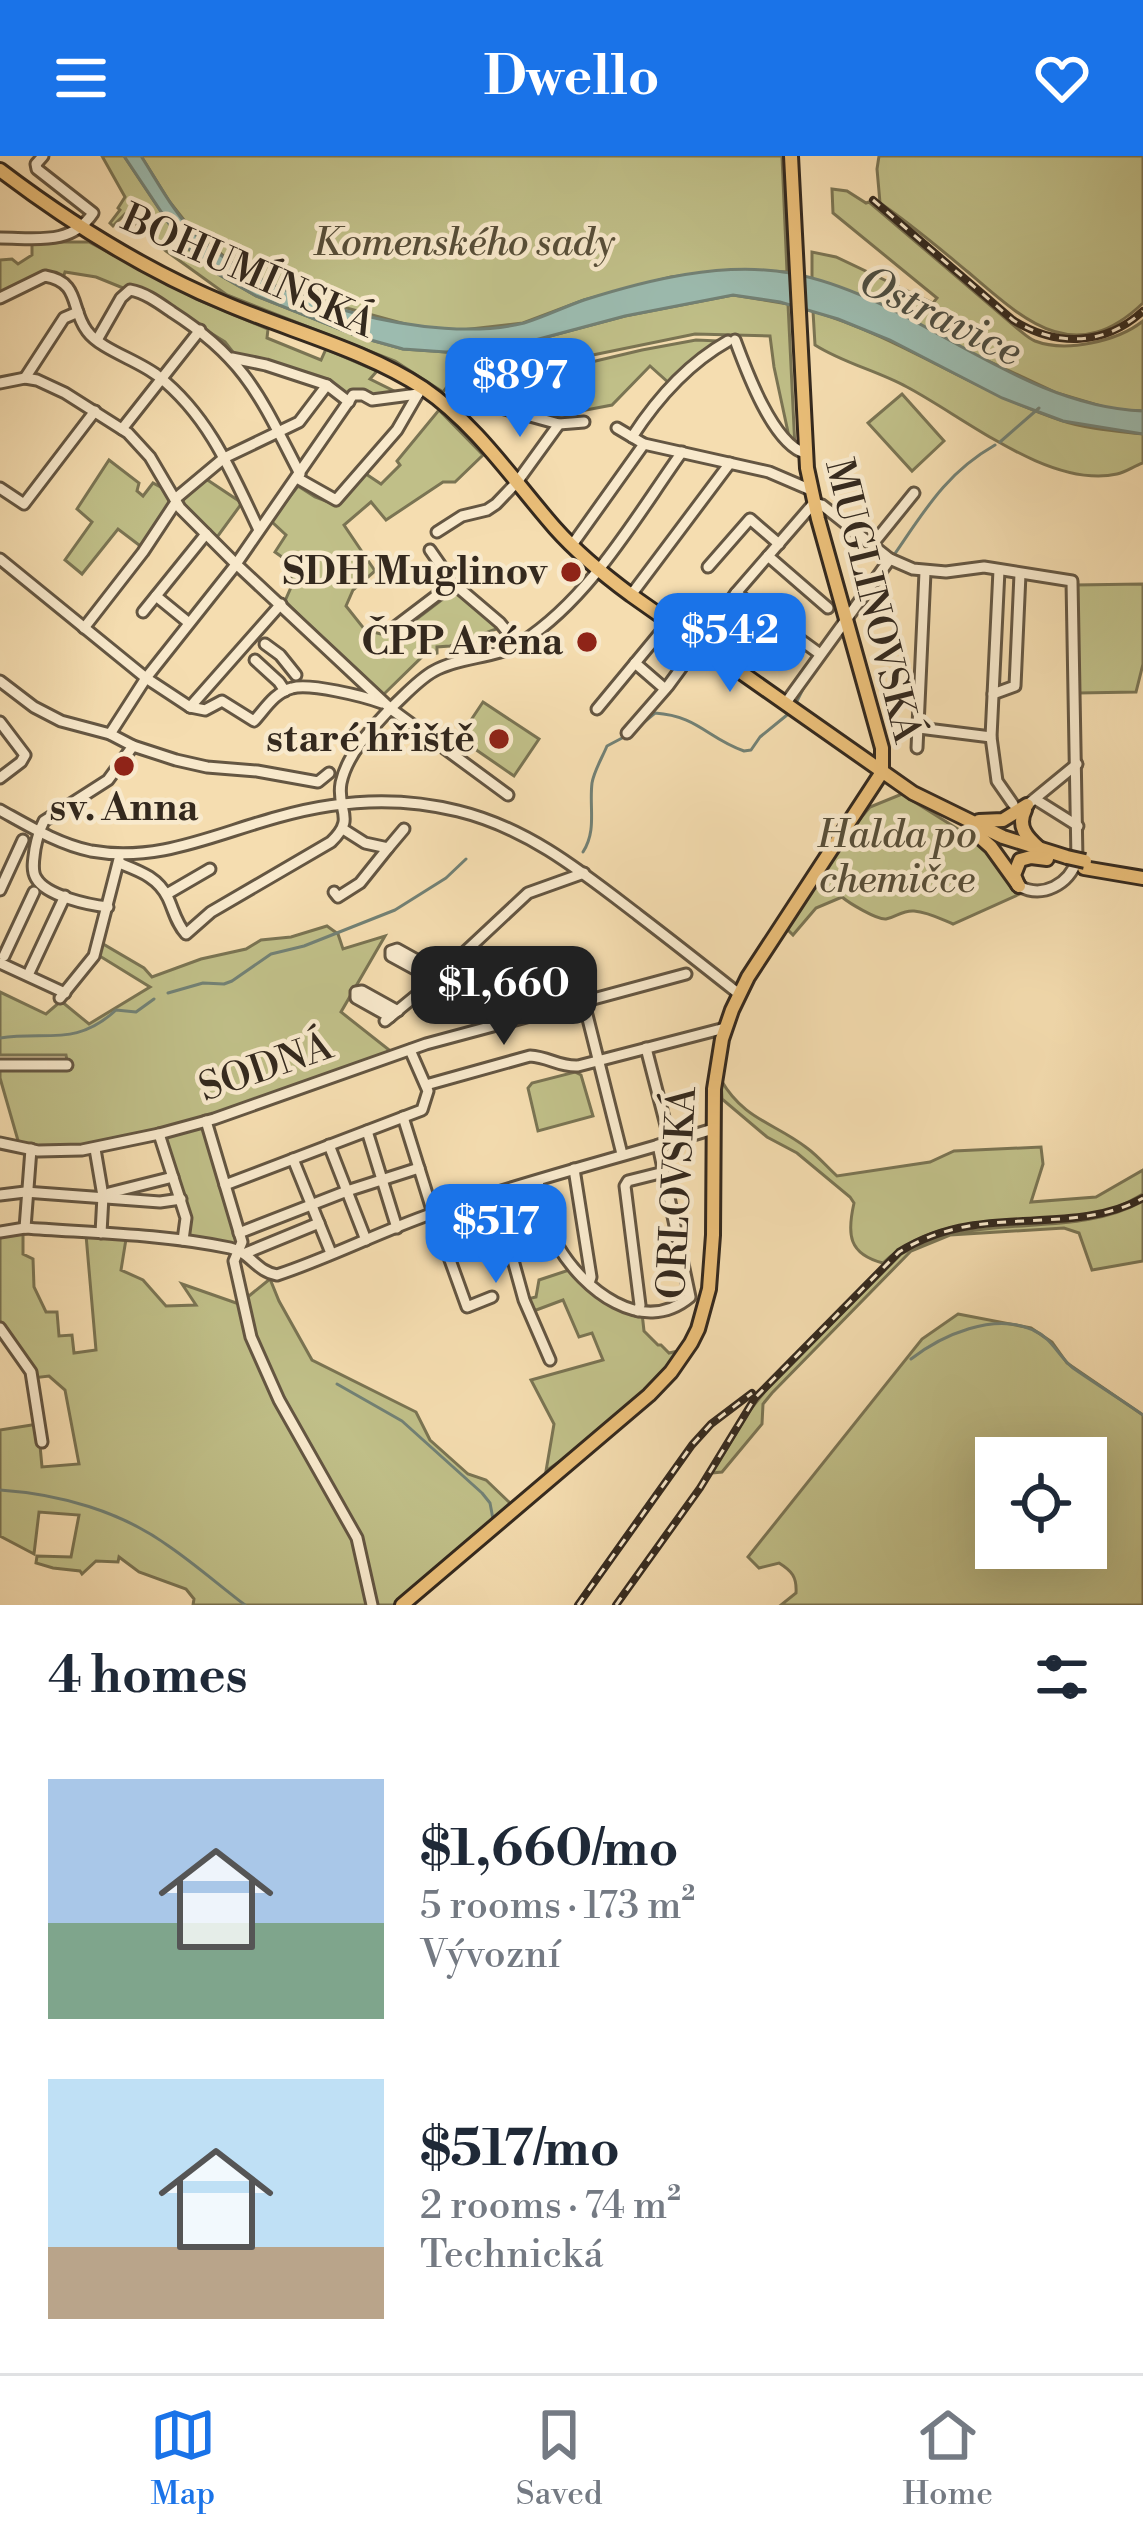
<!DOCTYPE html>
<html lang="en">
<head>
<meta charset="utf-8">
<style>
  :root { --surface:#fff; --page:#f6f6f7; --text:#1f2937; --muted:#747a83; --line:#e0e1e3; --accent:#1a73e8 }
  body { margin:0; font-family:"Libre Bodoni",serif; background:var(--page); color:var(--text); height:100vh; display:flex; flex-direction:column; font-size:45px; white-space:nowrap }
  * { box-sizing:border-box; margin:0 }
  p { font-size:39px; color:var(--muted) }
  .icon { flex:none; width:66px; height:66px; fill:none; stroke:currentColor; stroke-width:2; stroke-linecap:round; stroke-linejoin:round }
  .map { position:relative; height:1449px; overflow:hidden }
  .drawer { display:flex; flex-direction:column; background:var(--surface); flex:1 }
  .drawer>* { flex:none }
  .controls { position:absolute; left:975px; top:1281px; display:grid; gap:24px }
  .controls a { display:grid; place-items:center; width:132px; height:132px; border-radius:0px; background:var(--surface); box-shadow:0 12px 48px #0002; font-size:60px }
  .price { position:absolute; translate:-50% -102px; padding:0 27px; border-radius:24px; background:var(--accent); color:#fff; font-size:39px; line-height:78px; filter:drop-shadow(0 3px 6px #0008) }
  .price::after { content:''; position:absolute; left:50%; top:72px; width:36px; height:27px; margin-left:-18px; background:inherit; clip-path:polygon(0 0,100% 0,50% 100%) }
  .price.current { background:#222; color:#fff }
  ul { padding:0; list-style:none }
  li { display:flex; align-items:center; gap:36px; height:300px; padding:0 48px }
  li span { display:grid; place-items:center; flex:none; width:336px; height:240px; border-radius:0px; color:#555 }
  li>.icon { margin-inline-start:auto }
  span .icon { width:144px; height:144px; fill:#fffc; stroke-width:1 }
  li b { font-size:51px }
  h2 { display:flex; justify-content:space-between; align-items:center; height:144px; padding:0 48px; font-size:51px }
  header { display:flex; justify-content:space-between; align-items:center; height:156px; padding:0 48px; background:var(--accent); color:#fff; font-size:54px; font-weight:800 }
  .dock { display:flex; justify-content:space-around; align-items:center; height:168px; border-top:3px solid var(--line); background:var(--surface); font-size:33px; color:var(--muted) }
  .dock a { display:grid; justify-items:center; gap:6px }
  .dock .current { color:var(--accent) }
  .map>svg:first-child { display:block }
  .green { fill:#c0bf88; stroke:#7a7453; stroke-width:3; fill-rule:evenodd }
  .water { fill:#9cbbaf; stroke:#728175; stroke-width:3 }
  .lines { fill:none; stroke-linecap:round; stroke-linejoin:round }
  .stream { stroke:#728175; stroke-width:3 }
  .minor-casing { stroke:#645642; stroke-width:15 }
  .major-casing { stroke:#34291e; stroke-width:18 }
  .minor { stroke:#f8e9cc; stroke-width:9 }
  .major { stroke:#eabe78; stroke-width:12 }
  .rail-casing { stroke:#34291e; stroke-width:8 }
  .rail { stroke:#f8e9cc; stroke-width:3; stroke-dasharray:9; stroke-linecap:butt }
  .major-bridge-casing { stroke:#34291e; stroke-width:18; stroke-linecap:butt }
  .major-bridge { stroke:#eabe78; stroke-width:12 }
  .poi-dot { fill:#8f2418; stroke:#f8e9cc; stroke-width:4.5 }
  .labels { text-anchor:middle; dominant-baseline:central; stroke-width:9; stroke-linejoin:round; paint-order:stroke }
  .park-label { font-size:39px; font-style:italic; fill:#574e38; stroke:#f8e9cc }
  .street-label { font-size:39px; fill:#34291e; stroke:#f8e9cc }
  .poi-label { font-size:39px; font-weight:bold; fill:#34291e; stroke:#f8e9cc; text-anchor:end }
  .water-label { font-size:42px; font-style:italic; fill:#4e4e42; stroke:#f8e9cc }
</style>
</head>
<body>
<header><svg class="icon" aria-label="menu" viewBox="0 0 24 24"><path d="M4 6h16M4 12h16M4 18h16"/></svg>Dwello<svg class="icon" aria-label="heart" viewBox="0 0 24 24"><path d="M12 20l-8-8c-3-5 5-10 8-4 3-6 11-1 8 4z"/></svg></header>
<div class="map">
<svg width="1143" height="1449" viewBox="0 0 1143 1449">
  <rect width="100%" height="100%" fill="#f5ddb0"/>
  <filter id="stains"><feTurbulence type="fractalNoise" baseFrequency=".00167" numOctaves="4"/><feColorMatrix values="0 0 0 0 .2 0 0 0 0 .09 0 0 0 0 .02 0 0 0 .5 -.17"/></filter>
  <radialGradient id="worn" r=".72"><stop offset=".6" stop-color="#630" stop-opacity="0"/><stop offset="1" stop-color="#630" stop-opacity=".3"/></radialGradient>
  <g class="green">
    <polygon points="102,0 124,0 182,87 218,118 256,140 360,181 403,193 446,196 485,194 524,187 625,160 733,139 788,148 795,292 791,290 774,211 770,180 695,178 549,208 516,212 487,211 457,218 443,236 395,205 227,139 166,95 125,58 113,70 110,67 120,54 118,52 125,41"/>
    <polygon points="141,0 782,0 787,116 734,114 671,121 584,144 523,167 453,175 416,171 288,136 237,110 195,78 169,45"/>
    <path d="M879,0h264v147c-69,66 -119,17 -175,-31 -29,-24 -57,-48 -88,-69l-3,-34z"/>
    <path d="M832,33l15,2 19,12 3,-1 149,127c5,4 10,9 17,12 31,12 83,0 108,-20v90l-29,-1 -57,-17 -245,-114v-27l24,5 97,46 4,-5 -104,-85z"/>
    <polygon points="32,86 89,86 196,143 268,173 267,182 321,204 326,193 377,215 370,223 400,238 378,241 349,239 328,226 236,200 225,186 143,135 123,132 96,121 65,116 63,122 59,120 0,138 0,104 12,103 18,108 32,99"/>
    <path d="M813,155c87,26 161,80 247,109 26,9 56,11 83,14v29c-9,3 -17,9 -26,11 -67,15 -153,-57 -210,-87 -29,-16 -64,-24 -92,-42z"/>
    <polygon points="696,184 720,185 669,227 650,210 612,249 560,259 566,212 642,194"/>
    <polygon points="902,238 944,285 912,315 868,267"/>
    <polygon points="439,254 483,299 455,326 443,326 386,364 371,346 344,369 375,415 353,434 346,450 365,474 393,481 452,436 461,440 499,472 450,490 437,491 437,497 423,500 382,540 285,445 292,429 289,406 275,396 286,379 271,365 298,330 315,341 336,349 363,316 381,328 400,309 397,305"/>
    <polygon points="109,304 139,327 137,335 143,340 153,327 166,334 172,349 143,392 118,373 82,418 65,404 92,366 77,353"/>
    <polygon points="206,323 242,347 215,384 180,347"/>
    <polygon points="1143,428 1143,508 1136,536 1079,537 1075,429"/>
    <polygon points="483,546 539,583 514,620 459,582"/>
    <path d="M902,638l81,51 39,48 -69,31c-12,-5 -25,-12 -39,-13 -12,-1 -17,6 -28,8 -9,1 -37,-16 -44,-22l-26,11 -23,27 -6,-6 66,-102 17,-20z"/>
    <polygon points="327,770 338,778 343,793 385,780 341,856 393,897 228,956 93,991 46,992 19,988 0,922 0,910 68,909 66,899 0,899 0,836 46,858 61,845 89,868 150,831 98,799 103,788 144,812 152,821 201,803 246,793 261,784 291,781"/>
    <polygon points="575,916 581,919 593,960 538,975 528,932 532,927"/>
    <path d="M721,924c23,40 54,43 86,68 11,8 20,19 30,28l93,-14 24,-11 87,-4 2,17 -12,38 65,-5 47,-27v24c-11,6 -22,13 -34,16 -76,18 -164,-5 -226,53 -35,-9 -36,-29 -29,-60l-4,-6 -53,-44 -30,-16 -45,-38z"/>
    <polygon points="203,969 237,1082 234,1089 188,1082 162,980"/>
    <path d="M1143,1045v60l-51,9 -13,-37 -15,-5 -114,7 -39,16 -139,142 -9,11 -1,20 -40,48 -10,1 38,-63 20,-25 131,-131c79,-45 170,-13 242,-53z"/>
    <polygon points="23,1076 23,1098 33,1103 34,1131 46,1156 57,1156 59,1180 72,1179 74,1197 96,1194 86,1079 142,1081 126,1083 121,1114 143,1124 166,1150 196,1149 182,1128 239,1148 270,1123 279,1145 312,1204 416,1256 430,1284 468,1318 486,1324 511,1348 394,1449 193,1449 194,1443 186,1433 139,1416 119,1401 118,1406 96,1405 82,1418 80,1415 53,1412 36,1407 37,1400 71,1401 79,1359 39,1356 34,1398 0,1380 0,1274 38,1268 42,1311 79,1308 65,1234 49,1220 33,1222 0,1169 0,1078"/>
    <path d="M572,1113l22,22 48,22 2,18 14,14h3l8,8 9,-2c-30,45 -88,90 -132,120l8,-47 -23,-44 72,-20 -11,-27 -13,4 -16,-37 -32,12 -4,-13 9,-2 3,-17z"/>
    <path d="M958,1158l73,14 21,14 15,21 76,52v190h-362l15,-12c1,-16 -4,-22 -17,-30l-20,5 -11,-11 174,-218zM996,1302h90v90h-90z"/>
  </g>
  <path class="water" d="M124,0h17c18,28 34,59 58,82 69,63 234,108 325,85 20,-6 40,-16 60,-23 63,-20 138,-39 206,-27 125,23 224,133 353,138v23l-80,-13 -61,-23 -112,-58 -52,-21 -58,-17 -47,-7 -108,21 -101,27 -39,7 -39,2 -43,-3 -43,-12 -104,-41 -38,-22 -36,-31z"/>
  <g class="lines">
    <g class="stream">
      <polyline points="1000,286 1039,252"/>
      <path d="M894,399c31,-45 52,-82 101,-110"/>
      <polyline points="796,547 806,527"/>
      <path d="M636,573l19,-16c43,3 52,25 89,38l7,-1 9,-13 27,-22"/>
      <path d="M583,696c14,-22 6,-44 9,-69 2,-12 10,-25 15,-37l17,-9"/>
      <polyline points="168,837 203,827 224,828 232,825 271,798 304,790 395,754 446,722 466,703"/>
      <path d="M0,882c47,-7 76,9 116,-28l20,2 18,-13"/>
      <path d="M911,1203c31,-24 83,-47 122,-29 19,8 25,26 40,38 23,16 47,31 70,47"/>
      <polyline points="337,1228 402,1265 482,1337 490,1347 493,1363"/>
      <path d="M0,1334c59,4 121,21 170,57 26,18 50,39 75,58"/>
    </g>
    <g class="minor-casing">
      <g id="minor">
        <path d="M0,82c36,0 71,8 93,-25l-56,-44 -1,-5 7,-8"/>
        <path d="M0,142l45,-22c36,6 25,33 42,55 14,19 51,29 71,45 51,40 74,97 101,154"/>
        <path d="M97,184l24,-42 9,-8c16,3 29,13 42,22 75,48 89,87 128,162"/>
        <path d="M735,184c11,30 38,104 70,113"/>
        <polyline points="232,202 266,209 327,229 349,246"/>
        <polyline points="25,222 64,162 78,156"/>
        <polyline points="0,227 25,222 37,224 65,237 128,277 150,301 180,352 235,407 391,553 508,639"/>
        <polyline points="451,253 457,246 476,245 559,268 584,266"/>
        <polyline points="617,272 644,288 769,316 811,334"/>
        <polyline points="122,273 200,174"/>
        <path d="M632,281c24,-37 57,-74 96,-96"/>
        <polyline points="297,322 336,344 397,274 419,236"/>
        <polyline points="0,332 24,348 95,255"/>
        <polyline points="175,343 224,302 299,266 327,229"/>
        <polyline points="437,376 462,360 487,354 496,348 517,326 559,268"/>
        <polyline points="572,389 644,288"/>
        <polyline points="872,389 914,337"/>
        <polyline points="430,394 453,427 500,467 518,489"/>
        <polyline points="768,400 828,452"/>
        <polyline points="0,403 146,522 190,551"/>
        <polyline points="708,411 750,363 779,388"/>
        <polyline points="999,414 991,581 997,625 1013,648"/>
        <polyline points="736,437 820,498"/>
        <polyline points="631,439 730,307"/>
        <polyline points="156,440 189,467"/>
        <polyline points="143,456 206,378"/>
        <polyline points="395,471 453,427"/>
        <polyline points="84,472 143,396 176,346"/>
        <polyline points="265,488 280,499 296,519"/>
        <polyline points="255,504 279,526 285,535"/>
        <polyline points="635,507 665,533"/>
        <polyline points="0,525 34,551 61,565 110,578 133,590 176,604 207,611 257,615 318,626 329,617"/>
        <polyline points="993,538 1015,530 1020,418"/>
        <polyline points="785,548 890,403"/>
        <path d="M190,551l15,3 17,-9 32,20c11,-12 21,-29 38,-33 18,-5 71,8 90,15"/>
        <polyline points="190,551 281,448"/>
        <polyline points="597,553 669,466"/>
        <polyline points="0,566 25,599 21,606 0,622"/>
        <polyline points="919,572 991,581"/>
        <path d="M627,577l41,-47 68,-93 78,-90 8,2 68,54 23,10 33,3 38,-5 88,14 5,279c-8,24 -34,39 -58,26"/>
        <polyline points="110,578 146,522 234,411 353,239 363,239 372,244 418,238"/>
        <polyline points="917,592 925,416"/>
        <polyline points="1035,643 1078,670"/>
        <polyline points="1027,649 1077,608"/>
        <path d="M0,654c29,16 58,34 91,41 67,12 124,-17 187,-34 59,-17 120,-21 180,-6 70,17 124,61 180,104 34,26 67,52 101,79"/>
        <polyline points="343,673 365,687 388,692 404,673"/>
        <path d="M119,707c20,8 39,14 49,35 6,13 8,25 18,36l25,-22 120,-70c26,-25 5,-31 10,-59 6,-29 31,-55 51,-76 13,-12 27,-28 42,-36 27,-15 62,-12 88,-29 69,-45 113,-124 160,-190"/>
        <polyline points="0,734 23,684"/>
        <polyline points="334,736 338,741 360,727 388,692"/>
        <polyline points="167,738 210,713"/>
        <path d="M108,751c-19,-2 -62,-11 -72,-29 -5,-8 -2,-20 -1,-29 2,-11 4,-18 9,-28l64,-41 25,-34"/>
        <polyline points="4,800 34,736"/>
        <polyline points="0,807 65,837"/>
        <polyline points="28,819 65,740"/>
        <polyline points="435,824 391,800 391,795 397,793 442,818"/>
        <polyline points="60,842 94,800 119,703"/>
        <polyline points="584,847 622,998"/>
        <polyline points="390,861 356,842 356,836 362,835 398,855"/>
        <polyline points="385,865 435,824 528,737 584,717"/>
        <polyline points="646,892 670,985"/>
        <polyline points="0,909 67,909"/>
        <path d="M426,929l104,-29c19,1 29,11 48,10l147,-38"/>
        <polyline points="403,961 433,1057 467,1151 492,1141"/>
        <polyline points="206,965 242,1086 234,1105 251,1181 279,1244 357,1382 372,1449"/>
        <polyline points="367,975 397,1072"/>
        <polyline points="159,978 186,1062 183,1084"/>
        <polyline points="0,987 38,995 82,994 159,978 214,963 426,888 686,818"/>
        <polyline points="329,989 366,1084"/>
        <polyline points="95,993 103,1040 101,1077"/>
        <polyline points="293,1003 331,1097"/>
        <polyline points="574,1013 591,1121 589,1127"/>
        <path d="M538,1026c5,22 8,44 20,64 25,43 84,91 132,51l-32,-152"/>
        <polyline points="225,1029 422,954 428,935 410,894"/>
        <polyline points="109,1037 173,1021"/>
        <polyline points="0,1039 25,1036 160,1046 181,1043"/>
        <polyline points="495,1039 524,1144 550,1204"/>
        <polyline points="25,1072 31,993"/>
        <path d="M0,1076l25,-4c68,5 138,6 205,20 20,4 27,24 47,27 52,-17 102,-43 154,-61 93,-33 188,-56 282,-85"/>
        <polyline points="239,1077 347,1035 419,1012"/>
        <polyline points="246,1097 319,1067"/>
        <polyline points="638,1155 640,1149 625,1030 628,1025 664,1016"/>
        <polyline points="0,1172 31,1216 42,1286"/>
      </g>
    </g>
    <g class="major-casing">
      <g id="major">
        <path d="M0,14c71,54 146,101 229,135 64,27 136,45 194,83 54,37 90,92 132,140 23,26 49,47 76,67l282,198 90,44 64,20"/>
        <path d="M1025,654c-8,16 1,27 14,38"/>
        <polyline points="979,665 1003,664 1027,649"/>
        <polyline points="972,674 991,691 1019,730"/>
        <polyline points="1084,712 1143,722"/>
        <polyline points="1018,729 1014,719 1020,704 1031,701 1047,703"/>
        <polyline points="402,1449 649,1239 671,1216 691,1187 698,1173 709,1133 713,1079 714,933 722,883 732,854 748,821 882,616 882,592 818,363 807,312 791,0"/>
      </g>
    </g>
    <use href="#minor" class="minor"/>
    <use href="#major" class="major"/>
    <g class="rail-casing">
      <g id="rail">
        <path d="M873,44l140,120c43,27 92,26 130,-9"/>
        <polyline points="578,1449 692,1289 711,1268 752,1237"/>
        <path d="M616,1449l84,-117 55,-90 144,-146c21,-13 46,-22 70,-26 58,-10 122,1 174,-28"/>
      </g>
    </g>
    <use href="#rail" class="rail"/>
    <g class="major-bridge-casing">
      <polyline id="major-bridge" points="1067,701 1085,705"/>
    </g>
    <use href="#major-bridge" class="major-bridge"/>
  </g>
  <g class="poi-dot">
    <circle cx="571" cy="416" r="12"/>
    <circle cx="587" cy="486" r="12"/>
    <circle cx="499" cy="583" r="12"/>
    <circle cx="124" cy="610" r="12"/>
  </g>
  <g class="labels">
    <g class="park-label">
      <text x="464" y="87">Komenského sady</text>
      <text x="897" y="679">Halda po<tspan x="897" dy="45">chemičce</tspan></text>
    </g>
    <g class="street-label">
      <text transform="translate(248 116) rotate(24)">BOHUMÍNSKÁ</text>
      <text transform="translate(872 445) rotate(76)">MUGLINOVSKÁ</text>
      <text transform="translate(266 912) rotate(-19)">SODNÁ</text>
      <text transform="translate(678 1037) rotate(-87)">ORLOVSKÁ</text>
    </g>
    <g class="poi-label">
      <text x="547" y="416">SDH Muglinov</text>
      <text x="563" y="486">ČPP Aréna</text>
      <text x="475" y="583">staré hřiště</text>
      <text x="124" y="652" text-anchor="middle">sv. Anna</text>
    </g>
    <g class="water-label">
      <text transform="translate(940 161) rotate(26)">Ostravice</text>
    </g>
  </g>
  <rect width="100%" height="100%" filter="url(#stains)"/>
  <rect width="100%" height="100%" fill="url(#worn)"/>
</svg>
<div class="controls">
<a><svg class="icon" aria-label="locate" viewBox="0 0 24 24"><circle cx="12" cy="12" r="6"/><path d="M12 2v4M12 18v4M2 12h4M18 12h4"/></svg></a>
</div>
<b class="price" style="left:520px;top:284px">$897</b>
<b class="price" style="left:730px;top:539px">$542</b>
<b class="price current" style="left:504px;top:892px">$1,660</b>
<b class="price" style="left:496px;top:1130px">$517</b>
</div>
<section class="drawer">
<h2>4 homes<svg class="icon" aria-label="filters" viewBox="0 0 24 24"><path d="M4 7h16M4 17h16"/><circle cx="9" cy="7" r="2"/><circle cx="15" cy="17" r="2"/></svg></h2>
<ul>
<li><span style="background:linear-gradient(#a9c7e8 60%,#7fa58c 0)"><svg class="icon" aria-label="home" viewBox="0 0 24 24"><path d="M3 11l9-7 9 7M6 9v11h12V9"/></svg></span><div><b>$1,660/mo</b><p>5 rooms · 173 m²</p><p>Vývozní</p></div></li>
<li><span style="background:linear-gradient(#bfe0f5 70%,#b9a48a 0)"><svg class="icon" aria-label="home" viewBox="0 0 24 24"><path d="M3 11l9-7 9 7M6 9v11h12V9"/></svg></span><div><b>$517/mo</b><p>2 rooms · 74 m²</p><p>Technická</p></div></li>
</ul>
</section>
<nav class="dock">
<a class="current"><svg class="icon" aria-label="map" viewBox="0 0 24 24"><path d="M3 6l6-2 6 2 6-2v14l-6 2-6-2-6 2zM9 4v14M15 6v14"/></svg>Map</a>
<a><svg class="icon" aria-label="saved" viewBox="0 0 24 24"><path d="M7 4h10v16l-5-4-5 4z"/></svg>Saved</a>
<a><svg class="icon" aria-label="home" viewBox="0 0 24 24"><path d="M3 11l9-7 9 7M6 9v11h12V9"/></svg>Home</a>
</nav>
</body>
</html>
